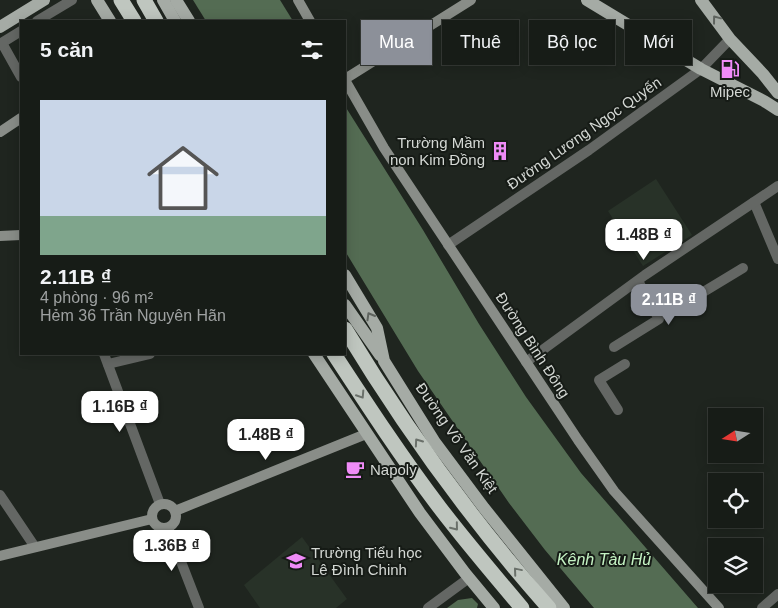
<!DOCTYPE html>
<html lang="vi">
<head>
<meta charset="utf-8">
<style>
  :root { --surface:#171c17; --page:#242924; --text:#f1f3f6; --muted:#9ea1a1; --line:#363a36; --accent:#8c9099 }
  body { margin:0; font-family:Helvetica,sans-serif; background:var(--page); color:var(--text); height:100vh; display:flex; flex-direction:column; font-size:19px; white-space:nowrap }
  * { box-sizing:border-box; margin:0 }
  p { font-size:16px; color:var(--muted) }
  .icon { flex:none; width:28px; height:28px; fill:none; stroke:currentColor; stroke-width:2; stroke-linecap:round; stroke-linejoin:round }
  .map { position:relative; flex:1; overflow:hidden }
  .side { position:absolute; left:20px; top:20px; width:326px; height:335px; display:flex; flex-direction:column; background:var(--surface); border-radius:0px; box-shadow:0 2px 12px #0003,0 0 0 1px var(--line) }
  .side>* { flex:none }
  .guide { position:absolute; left:361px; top:20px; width:341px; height:45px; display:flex; gap:10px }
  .needle { width:32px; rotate:258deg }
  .controls { position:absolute; left:708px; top:408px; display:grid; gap:10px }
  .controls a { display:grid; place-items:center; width:55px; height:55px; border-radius:0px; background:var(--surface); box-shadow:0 2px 12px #0003,0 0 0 1px var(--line); font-size:25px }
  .price { position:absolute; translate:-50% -42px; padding:0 11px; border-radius:10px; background:#fff; color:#222; font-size:16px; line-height:32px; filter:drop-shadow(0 1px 2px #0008) }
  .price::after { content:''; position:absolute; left:50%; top:30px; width:15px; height:11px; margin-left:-8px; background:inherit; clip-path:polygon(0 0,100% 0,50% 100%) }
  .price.selected { background:var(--accent); color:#fff }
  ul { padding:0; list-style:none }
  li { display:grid; align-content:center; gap:10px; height:265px; padding:0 20px }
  li span { display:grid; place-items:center; height:155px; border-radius:0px; color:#555 }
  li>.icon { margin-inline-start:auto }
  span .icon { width:90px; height:90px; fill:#fffc; stroke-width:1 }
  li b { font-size:21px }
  h2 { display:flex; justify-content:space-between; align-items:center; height:60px; padding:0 20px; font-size:21px }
  .tag { padding:0 18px; border-radius:0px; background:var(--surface); box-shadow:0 2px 12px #0003,0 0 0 1px var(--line); font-size:18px; line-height:45px }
  .tag.selected { background:var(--accent); color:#fff }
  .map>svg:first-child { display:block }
  .built { fill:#283228 }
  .water { fill:#546c53 }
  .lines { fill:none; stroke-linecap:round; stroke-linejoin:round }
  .street { stroke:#646764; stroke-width:10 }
  .secondary { stroke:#898d88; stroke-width:10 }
  .primary { stroke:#a5aba5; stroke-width:12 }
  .highway { stroke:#bfc6bf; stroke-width:15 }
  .oneway { stroke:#5e635e }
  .oneway2 { stroke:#6a706a }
  .labels { text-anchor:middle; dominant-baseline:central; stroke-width:4; stroke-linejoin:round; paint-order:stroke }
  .poi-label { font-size:15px; fill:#d4d8d4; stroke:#161b16; text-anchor:start }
  .street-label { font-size:15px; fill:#d4d8d4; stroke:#161b16 }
  .water-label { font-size:16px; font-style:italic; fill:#c5f3c4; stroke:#161b16 }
</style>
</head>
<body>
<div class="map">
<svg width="778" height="608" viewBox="0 0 778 608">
  <rect width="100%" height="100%" fill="#1f251f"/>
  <g class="built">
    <polygon points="656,179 692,235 643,266 608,211"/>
    <polygon points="302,537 347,599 336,608 260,608 244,585"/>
  </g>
  <g class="water">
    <polygon points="193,0 280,0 293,21 206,21"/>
    <polygon points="345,106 423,230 479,324 526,397 581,473 698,608 594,608 545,550 509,503 418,371 345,251"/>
    <polygon points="472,598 478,604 477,608 447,608 458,600"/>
  </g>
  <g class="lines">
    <g class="street">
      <polyline points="37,21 72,0"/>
      <polyline points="2,43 21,77"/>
      <polyline points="0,44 21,31"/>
      <polyline points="754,202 778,259"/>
      <polyline points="448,245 589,150 701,69 730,39"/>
      <polyline points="705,291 743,268"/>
      <polyline points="655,312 670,305 674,308 695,301"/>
      <polyline points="614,347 659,319 638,281"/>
      <polyline points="104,354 160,504"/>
      <polyline points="526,362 645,275 778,186"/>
      <polyline points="108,364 150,354"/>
      <polyline points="618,410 599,380 625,364"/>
      <polyline points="0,495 35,547"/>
      <polyline points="168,528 199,608"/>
      <polyline points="428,608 469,578"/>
      <polyline points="762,608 778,594"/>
    </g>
    <g class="secondary">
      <polyline points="298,0 310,21"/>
      <polyline points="345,79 471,0"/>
      <polyline points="345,80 384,148 578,440 614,491 719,608"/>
      <polyline points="0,132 21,118"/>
      <polyline points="0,236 21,235"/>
      <circle cx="164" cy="516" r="12"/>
      <polyline points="175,511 366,434"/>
      <polyline points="0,556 152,519"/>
    </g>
    <g class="primary">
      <polyline points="97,0 110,21"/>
      <polyline points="163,0 175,21"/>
      <polyline points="176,0 189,21"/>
      <polyline points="587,0 701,69 764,101 778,110"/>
      <polyline points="701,0 730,39 763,74 778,93"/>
      <polyline points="0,27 44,0"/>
      <polyline points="345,275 377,328 384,361 434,441 484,508 564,608"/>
      <polyline points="345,305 380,355"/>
      <polyline points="314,354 420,513 465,573 494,608"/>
    </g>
    <g class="highway">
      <polyline points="121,0 134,21"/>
      <polyline points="144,0 156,21"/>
      <path d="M345,329c60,99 127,192 204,279"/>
      <path d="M334,354c34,52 68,104 106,154 26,34 54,67 82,100"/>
    </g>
  </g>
  <defs><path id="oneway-chevron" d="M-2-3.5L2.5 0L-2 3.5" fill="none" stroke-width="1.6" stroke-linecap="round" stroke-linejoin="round" transform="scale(1.25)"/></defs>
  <g class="oneway">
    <use href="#oneway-chevron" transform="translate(716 19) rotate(-127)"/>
    <use href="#oneway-chevron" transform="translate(370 316) rotate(-120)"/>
  </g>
  <g class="oneway2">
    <use href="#oneway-chevron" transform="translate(361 395) rotate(57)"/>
    <use href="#oneway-chevron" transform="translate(418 442) rotate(-125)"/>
    <use href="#oneway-chevron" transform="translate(455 527) rotate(51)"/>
    <use href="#oneway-chevron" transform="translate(517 571) rotate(-130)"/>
  </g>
  <defs>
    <g id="fuel-bare" transform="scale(1.5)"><path d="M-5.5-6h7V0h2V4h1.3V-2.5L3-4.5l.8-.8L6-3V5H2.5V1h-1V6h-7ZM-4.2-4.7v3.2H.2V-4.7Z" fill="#ef8bf7" stroke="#161b16" stroke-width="2.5" paint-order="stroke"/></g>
    <g id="building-bare" transform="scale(1.5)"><path d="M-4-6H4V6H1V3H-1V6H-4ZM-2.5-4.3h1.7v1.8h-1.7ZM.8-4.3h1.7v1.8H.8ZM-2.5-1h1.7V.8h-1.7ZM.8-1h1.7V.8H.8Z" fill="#ef8bf7" stroke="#161b16" stroke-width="2.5" paint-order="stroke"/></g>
    <g id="cafe-bare" transform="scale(1.5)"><path d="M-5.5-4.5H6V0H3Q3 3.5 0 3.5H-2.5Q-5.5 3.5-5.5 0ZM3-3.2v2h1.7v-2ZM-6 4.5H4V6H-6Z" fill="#ef8bf7" stroke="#161b16" stroke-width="2.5" paint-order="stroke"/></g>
    <g id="school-bare" transform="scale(1.5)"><path d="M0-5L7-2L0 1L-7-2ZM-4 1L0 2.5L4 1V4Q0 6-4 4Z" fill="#ef8bf7" stroke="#161b16" stroke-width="2.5" paint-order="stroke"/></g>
  </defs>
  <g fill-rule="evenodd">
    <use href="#fuel-bare" x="730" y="69"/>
    <use href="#building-bare" x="500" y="151"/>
    <use href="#cafe-bare" x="355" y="469"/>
    <use href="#school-bare" x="296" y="561"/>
  </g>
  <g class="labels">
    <g class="poi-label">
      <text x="730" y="91" text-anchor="middle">Mipec</text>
      <text x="485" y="142" text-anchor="end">Trường Mầm<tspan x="485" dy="17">non Kim Đồng</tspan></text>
      <text x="370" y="469">Napoly</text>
      <text x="311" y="552">Trường Tiểu học<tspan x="311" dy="17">Lê Đình Chinh</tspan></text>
    </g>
    <g class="street-label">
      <text transform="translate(584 133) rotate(-35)">Đường Lương Ngọc Quyến</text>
      <text transform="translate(533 345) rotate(57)">Đường Bình Đông</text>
      <text transform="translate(457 438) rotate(55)">Đường Võ Văn Kiệt</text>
    </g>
    <g class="water-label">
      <text x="604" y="559">Kênh Tàu Hủ</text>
    </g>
  </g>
</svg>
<div class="controls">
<a><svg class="needle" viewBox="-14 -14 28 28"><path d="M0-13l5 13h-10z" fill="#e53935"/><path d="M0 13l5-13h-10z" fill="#9ea1a1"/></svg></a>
<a><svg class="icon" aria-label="locate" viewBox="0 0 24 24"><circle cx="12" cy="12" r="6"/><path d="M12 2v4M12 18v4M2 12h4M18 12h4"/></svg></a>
<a><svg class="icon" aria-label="layers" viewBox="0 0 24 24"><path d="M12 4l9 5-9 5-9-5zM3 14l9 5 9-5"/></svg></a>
</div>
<b class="price" style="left:644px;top:261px">1.48B ₫</b>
<b class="price selected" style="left:669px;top:326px">2.11B ₫</b>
<b class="price" style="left:120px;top:433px">1.16B ₫</b>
<b class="price" style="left:266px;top:461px">1.48B ₫</b>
<b class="price" style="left:172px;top:572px">1.36B ₫</b>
<div class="guide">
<a class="tag selected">Mua</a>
<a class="tag">Thuê</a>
<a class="tag">Bộ lọc</a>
<a class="tag">Mới</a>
</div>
<section class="side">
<h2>5 căn<svg class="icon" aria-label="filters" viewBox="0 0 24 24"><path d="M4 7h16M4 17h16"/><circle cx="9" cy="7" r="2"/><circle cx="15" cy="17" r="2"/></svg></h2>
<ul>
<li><span style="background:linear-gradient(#c9d6e8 75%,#7fa58c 0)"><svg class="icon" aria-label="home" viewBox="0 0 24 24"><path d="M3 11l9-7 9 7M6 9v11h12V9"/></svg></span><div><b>2.11B ₫</b><p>4 phòng · 96 m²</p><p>Hẻm 36 Trần Nguyên Hãn</p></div></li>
</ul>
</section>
</div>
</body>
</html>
